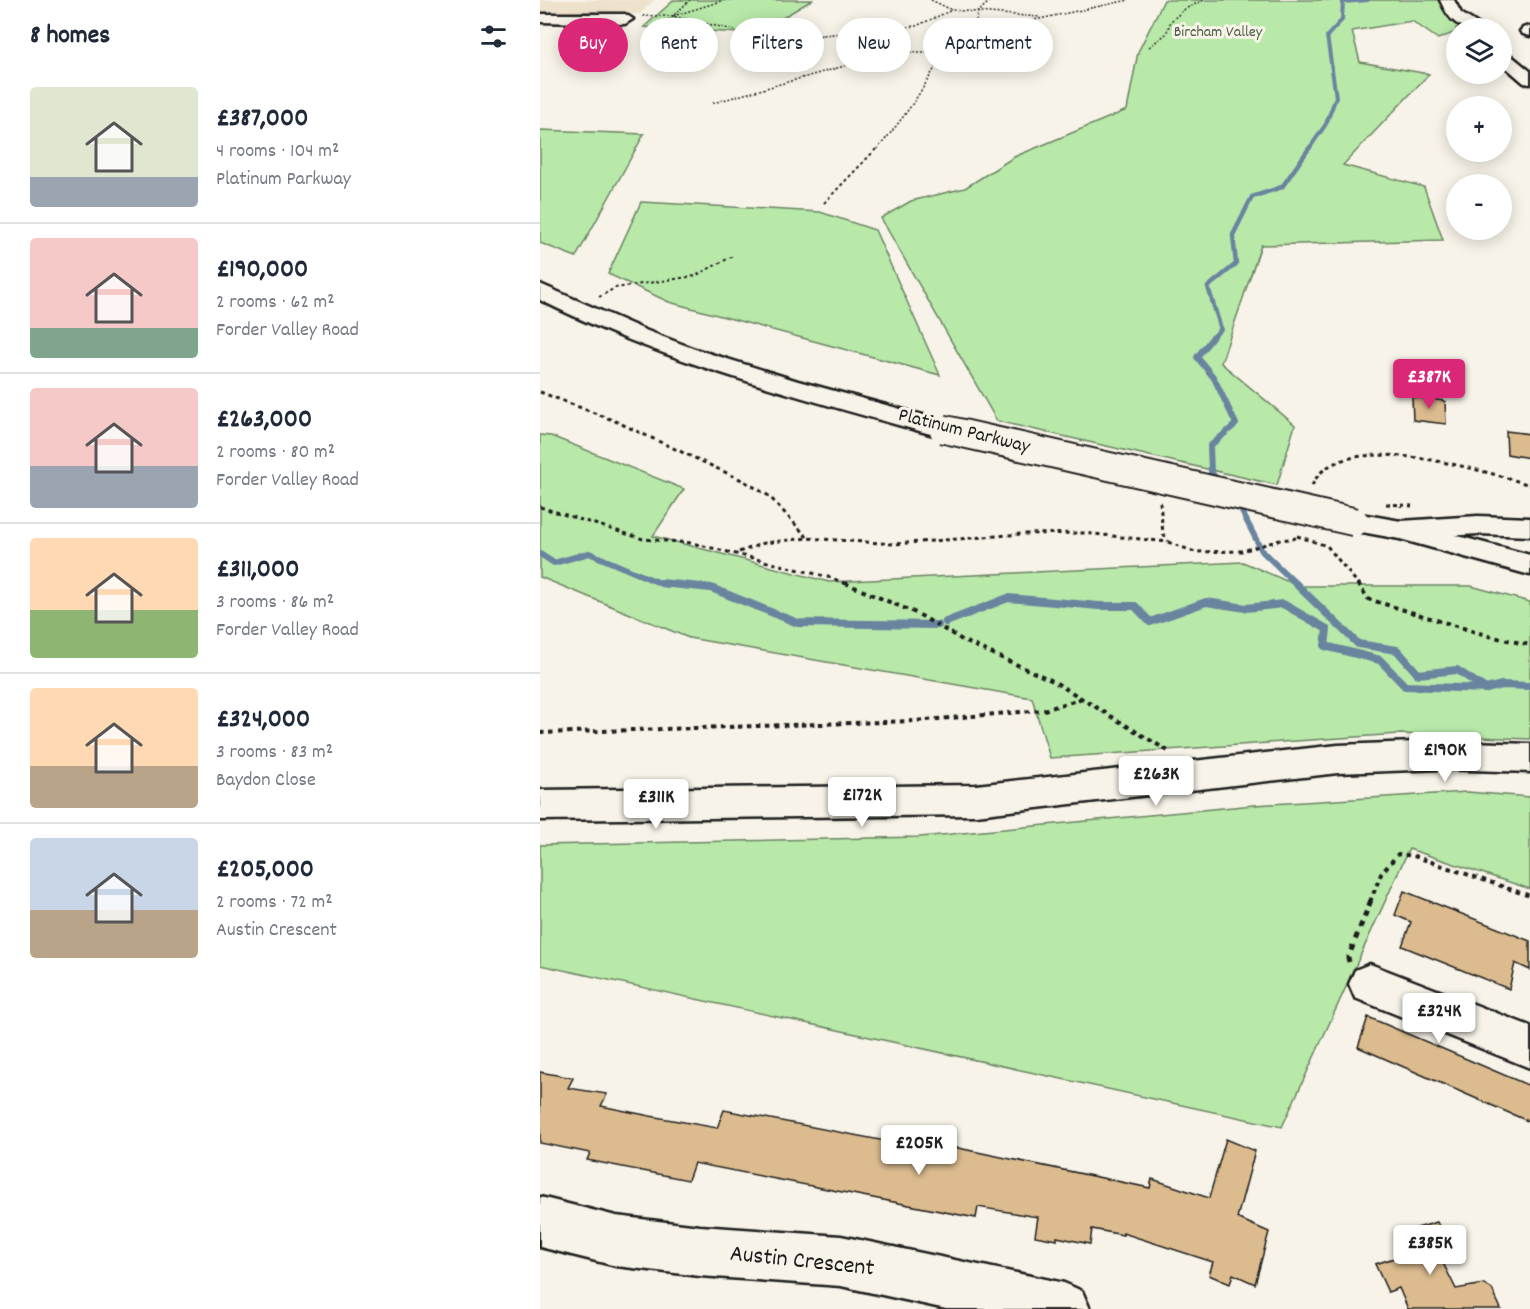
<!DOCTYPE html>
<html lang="en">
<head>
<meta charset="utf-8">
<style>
  :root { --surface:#fff; --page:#f6f6f7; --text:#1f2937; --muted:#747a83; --line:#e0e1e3; --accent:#db2777 }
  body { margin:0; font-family:Dekko,sans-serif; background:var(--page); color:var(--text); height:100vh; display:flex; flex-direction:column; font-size:22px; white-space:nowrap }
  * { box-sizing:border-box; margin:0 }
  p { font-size:20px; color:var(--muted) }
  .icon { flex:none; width:33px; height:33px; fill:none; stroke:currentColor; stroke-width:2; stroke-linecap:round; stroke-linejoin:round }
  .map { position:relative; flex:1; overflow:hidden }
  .side { display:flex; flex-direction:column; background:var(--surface); width:540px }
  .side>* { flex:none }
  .guide { position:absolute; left:18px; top:18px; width:570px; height:54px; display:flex; gap:12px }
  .tools { position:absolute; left:906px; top:18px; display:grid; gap:12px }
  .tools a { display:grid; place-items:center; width:66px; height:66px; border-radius:50%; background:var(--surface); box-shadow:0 3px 15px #0003; font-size:30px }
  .price { position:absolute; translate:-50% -51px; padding:0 14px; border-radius:6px; background:#fff; color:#222; font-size:20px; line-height:39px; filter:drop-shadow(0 2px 3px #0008) }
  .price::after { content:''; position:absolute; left:50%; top:36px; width:18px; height:14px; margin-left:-9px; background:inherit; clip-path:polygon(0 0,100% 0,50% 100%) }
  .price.active { background:var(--accent); color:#fff }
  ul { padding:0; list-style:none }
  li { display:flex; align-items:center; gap:18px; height:150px; padding:0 30px }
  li+li { border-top:2px solid var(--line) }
  li span { display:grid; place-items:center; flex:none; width:168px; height:120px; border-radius:6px; color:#555 }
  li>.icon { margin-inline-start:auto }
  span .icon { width:72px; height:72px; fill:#fffc; stroke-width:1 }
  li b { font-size:26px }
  h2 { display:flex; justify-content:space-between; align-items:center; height:72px; padding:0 30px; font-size:26px }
  .pill { padding:0 21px; border-radius:27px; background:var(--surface); box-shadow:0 3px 15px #0003; font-size:21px; line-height:54px }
  .pill.active { background:var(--accent); color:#fff }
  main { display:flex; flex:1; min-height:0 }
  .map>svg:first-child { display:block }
  .built { fill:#efe2cd }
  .green { fill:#b8e9a9; stroke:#6a8262; stroke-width:1.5 }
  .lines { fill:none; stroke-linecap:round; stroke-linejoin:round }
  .stream-far3 { stroke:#69849f; stroke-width:4 }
  .stream-far2 { stroke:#69849f; stroke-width:4.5 }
  .stream-far1 { stroke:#69849f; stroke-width:6 }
  .stream { stroke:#69849f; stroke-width:8 }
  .building { fill:#dcbc8f; stroke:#1c1c1c; stroke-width:1.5 }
  .minor-casing { stroke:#1c1c1c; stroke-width:5 }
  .major-casing { stroke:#1c1c1c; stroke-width:5 }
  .path-far4 { stroke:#1c1c1c; stroke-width:1.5; stroke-dasharray:2 2; stroke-linecap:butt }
  .path-far3 { stroke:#1c1c1c; stroke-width:2; stroke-dasharray:3 3; stroke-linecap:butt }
  .path-far2 { stroke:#1c1c1c; stroke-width:3; stroke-dasharray:4 4; stroke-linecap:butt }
  .path-far1 { stroke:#1c1c1c; stroke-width:4; stroke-dasharray:4.5 4.5; stroke-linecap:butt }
  .path { stroke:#1c1c1c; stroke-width:5; stroke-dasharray:6 6; stroke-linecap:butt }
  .minor { fill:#f7f3e8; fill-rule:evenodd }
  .major { fill:#f7f3e8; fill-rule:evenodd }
  .major-bridge-casing { stroke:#1c1c1c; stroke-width:31; stroke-linecap:butt }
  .major-bridge { stroke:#f7f3e8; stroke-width:27 }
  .labels { text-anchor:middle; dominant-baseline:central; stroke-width:6; stroke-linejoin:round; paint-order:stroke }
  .far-park-label { font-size:16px; fill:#4b5a46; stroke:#f7f3e8 }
  .street-label { font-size:20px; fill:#1c1c1c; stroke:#f7f3e8 }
  .near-street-label { font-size:24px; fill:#1c1c1c; stroke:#f7f3e8 }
</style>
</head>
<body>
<main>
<section class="side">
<h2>8 homes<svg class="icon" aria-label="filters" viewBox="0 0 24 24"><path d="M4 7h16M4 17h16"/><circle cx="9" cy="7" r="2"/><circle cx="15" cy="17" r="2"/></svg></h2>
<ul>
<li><span style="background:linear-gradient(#dfe7d0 75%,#9aa5b1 0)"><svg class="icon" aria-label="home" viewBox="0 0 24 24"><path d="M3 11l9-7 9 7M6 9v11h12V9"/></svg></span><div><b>£387,000</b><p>4 rooms · 104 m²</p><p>Platinum Parkway</p></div></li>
<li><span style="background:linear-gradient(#f6c9c9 75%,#7fa58c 0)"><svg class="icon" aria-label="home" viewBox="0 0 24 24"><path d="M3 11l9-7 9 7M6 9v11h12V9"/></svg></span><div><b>£190,000</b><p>2 rooms · 62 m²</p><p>Forder Valley Road</p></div></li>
<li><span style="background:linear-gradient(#f6c9c9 65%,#9aa5b1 0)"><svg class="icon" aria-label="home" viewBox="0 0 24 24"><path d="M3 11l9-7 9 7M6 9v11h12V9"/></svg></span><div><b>£263,000</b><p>2 rooms · 80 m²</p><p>Forder Valley Road</p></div></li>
<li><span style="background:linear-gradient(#ffd9b3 60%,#8fb573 0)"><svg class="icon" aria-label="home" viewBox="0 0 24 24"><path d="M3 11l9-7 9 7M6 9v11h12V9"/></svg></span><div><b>£311,000</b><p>3 rooms · 86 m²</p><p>Forder Valley Road</p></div></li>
<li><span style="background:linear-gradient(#ffd9b3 65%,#b9a48a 0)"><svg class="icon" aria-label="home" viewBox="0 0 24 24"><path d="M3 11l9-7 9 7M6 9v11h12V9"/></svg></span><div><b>£324,000</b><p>3 rooms · 83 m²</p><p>Baydon Close</p></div></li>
<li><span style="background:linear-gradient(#c9d6e8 60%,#b9a48a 0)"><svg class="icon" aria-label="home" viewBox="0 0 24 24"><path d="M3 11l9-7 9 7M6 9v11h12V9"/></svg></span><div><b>£205,000</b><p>2 rooms · 72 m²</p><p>Austin Crescent</p></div></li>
</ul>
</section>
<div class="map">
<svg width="990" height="1309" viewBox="0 0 990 1309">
  <rect width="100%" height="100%" fill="#f7f3e8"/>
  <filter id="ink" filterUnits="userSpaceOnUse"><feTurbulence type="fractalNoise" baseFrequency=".0167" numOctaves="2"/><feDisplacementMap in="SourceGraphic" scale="12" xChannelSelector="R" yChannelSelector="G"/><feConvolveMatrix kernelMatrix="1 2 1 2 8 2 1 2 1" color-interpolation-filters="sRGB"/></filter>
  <g filter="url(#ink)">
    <polygon class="built" points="0,0 114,0 100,14 0,14"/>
    <g class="green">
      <polygon points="134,0 272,0 216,34 104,27"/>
      <polygon points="624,0 910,0 928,28 916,28 916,32 898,39 872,21 812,31 820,62 889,74 803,165 884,187 903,240 721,245 681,363 755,425 737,485 457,421 341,218 371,201 425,188 474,157 587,110 598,52"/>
      <polygon points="0,130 104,134 36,257 0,243"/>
      <polygon points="101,202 280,212 335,230 400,375 129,302 68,274"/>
      <polygon points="0,435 11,436 144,489 113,536 289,582 703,562 758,586 931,586 990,602 990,739 859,734 510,758 492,698 149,638 0,577"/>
      <polygon points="927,792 990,797 990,889 869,849 742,1127 0,965 0,845 380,837 714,805"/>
    </g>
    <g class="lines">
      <g class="stream-far3">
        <polyline points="803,2 828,0"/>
        <polyline points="769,149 786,124 796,97 787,36 802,20 803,0"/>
      </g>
      <polyline class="stream-far2" points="671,339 681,329 668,287 696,264 693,235 712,197 742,187 770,147"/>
      <g class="stream-far1">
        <polyline points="672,338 657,357 674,378 696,424 670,446 671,472 680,483"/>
        <polyline points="698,504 722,551 757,585"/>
        <polyline points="0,554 14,563 49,553 122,584 133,585"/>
      </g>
      <g class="stream">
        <polyline points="121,583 171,588 258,623 398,625"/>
        <polyline points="755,583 818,644 857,650 878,674 917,670 946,689"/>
        <polyline points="406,622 468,598 559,606 595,606 610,622 666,602 706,608 743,604 787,629 785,646 840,660 865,686 946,689 962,685 990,686"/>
      </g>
    </g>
    <g class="building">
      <polygon points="872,397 905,401 906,424 873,420"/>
      <polygon points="966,431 990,434 990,458 967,454"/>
      <polygon points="864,891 990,941 990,970 975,963 969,989 862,946 871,922 855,915"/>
      <polygon points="828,1017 990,1086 990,1122 818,1047"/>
      <polygon points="0,1072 33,1078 28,1088 67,1094 61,1106 110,1116 177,1128 184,1110 392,1150 394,1143 610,1188 612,1179 669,1198 686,1139 715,1151 697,1218 729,1232 715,1284 693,1274 690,1284 669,1275 673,1262 583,1233 583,1235 552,1229 550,1244 517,1237 517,1240 495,1236 498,1217 438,1207 436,1218 154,1163 148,1180 47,1160 50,1153 0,1143"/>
      <polygon points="897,1222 907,1242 895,1247 916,1289 944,1284 952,1289 961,1309 868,1309 859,1288 848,1292 835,1264 867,1254 858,1234"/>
    </g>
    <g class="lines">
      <g class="minor-casing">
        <g id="minor">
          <path d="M900,0h14l7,13 23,15c-26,2 -34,-6 -44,-28z"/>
          <polygon points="0,14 85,14 93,19 85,24 0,22"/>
          <polygon points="990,26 990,36 983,34 980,31 983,28"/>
          <polygon points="962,51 968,53 990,71 990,84 984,83 962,64"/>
          <polygon points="938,516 990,518 990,536 938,534 861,539 851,537 846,530 851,523 861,521"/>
          <polygon points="830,964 990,1026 990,1068 815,998 809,984 815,970"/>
          <polygon points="0,1197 76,1216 160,1226 301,1236 524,1283 542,1291 550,1309 406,1309 301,1286 160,1276 76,1266 0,1247"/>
        </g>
      </g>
      <g class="major-casing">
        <g id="major">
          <path d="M0,284l105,46 50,19 103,32 154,42 4,6 -4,6 -9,2 -9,-2c-135,-38 -269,-72 -394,-135z"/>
          <polygon points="815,513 861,521 990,555 990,575 860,539 805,529 800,522 805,515"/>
          <polygon points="900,741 990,744 990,772 900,769 798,773 436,815 0,820 0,790 436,785 798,745"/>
        </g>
      </g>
      <g class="path-far4">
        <polyline points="391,0 412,10 499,17"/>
        <polyline points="103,16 132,16 194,30 200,35 263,37 376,26 412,10"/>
        <polyline points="133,16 185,0"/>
        <polyline points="433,33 438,12 451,0"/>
        <polyline points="114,34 150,0"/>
        <polyline points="609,47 626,34 631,21 645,9 664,0"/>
        <polyline points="173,103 354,52 390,52"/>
        <path d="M337,149c23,-26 42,-53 59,-83l-6,-14 2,-2 41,-17 156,-33"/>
      </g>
      <g class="path-far3">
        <polyline points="284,203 338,147"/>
        <polyline points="59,297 75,288 155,276 193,256"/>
      </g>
      <g class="path-far2">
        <polyline points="0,392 75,421 204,481 229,496 267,537"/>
        <path d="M772,486c24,-61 173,-15 218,-1"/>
        <polyline points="620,502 623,534 628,541"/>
        <polyline points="846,504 861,505 861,507"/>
        <polyline points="861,505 872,506"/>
        <polyline points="0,507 103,539 152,543 292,578 309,585"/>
        <polyline points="757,536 787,546 819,585"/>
        <polyline points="199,552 224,543 267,538 354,544 482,534 544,533 628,542 655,552 702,551 740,540 756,538"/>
      </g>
      <g class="path-far1">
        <polyline points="305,583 378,614 424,641 513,681 628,751"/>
        <polyline points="818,583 828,599 949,636 990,645"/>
        <polyline points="0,733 374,721 504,710 540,699"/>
        <polyline points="830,902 841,874 858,854 874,856 990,896"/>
      </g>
      <polyline class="path" points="809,962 808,958 831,900"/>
      <use href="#minor" class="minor"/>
      <use href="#major" class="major"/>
      <g class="major-bridge-casing">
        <polyline id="major-bridge" points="403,429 815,522"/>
      </g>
      <use href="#major-bridge" class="major-bridge"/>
    </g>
  </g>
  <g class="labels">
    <g class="far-park-label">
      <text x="678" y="32">Bircham Valley</text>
    </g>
    <g class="street-label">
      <text transform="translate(424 432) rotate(14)">Platinum Parkway</text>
    </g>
    <g class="near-street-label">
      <text transform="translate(262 1262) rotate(6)">Austin Crescent</text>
    </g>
  </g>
</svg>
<div class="tools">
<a><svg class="icon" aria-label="layers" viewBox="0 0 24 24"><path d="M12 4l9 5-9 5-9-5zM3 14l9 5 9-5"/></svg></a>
<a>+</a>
<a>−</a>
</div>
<b class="price active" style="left:889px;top:410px">£387K</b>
<b class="price" style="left:905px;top:783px">£190K</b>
<b class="price" style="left:616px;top:807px">£263K</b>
<b class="price" style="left:322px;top:828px">£172K</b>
<b class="price" style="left:116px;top:830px">£311K</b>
<b class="price" style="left:899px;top:1044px">£324K</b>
<b class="price" style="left:379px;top:1176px">£205K</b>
<b class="price" style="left:890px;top:1276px">£385K</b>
<div class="guide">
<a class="pill active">Buy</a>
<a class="pill">Rent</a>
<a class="pill">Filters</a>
<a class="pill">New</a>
<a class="pill">Apartment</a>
</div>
</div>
</main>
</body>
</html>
